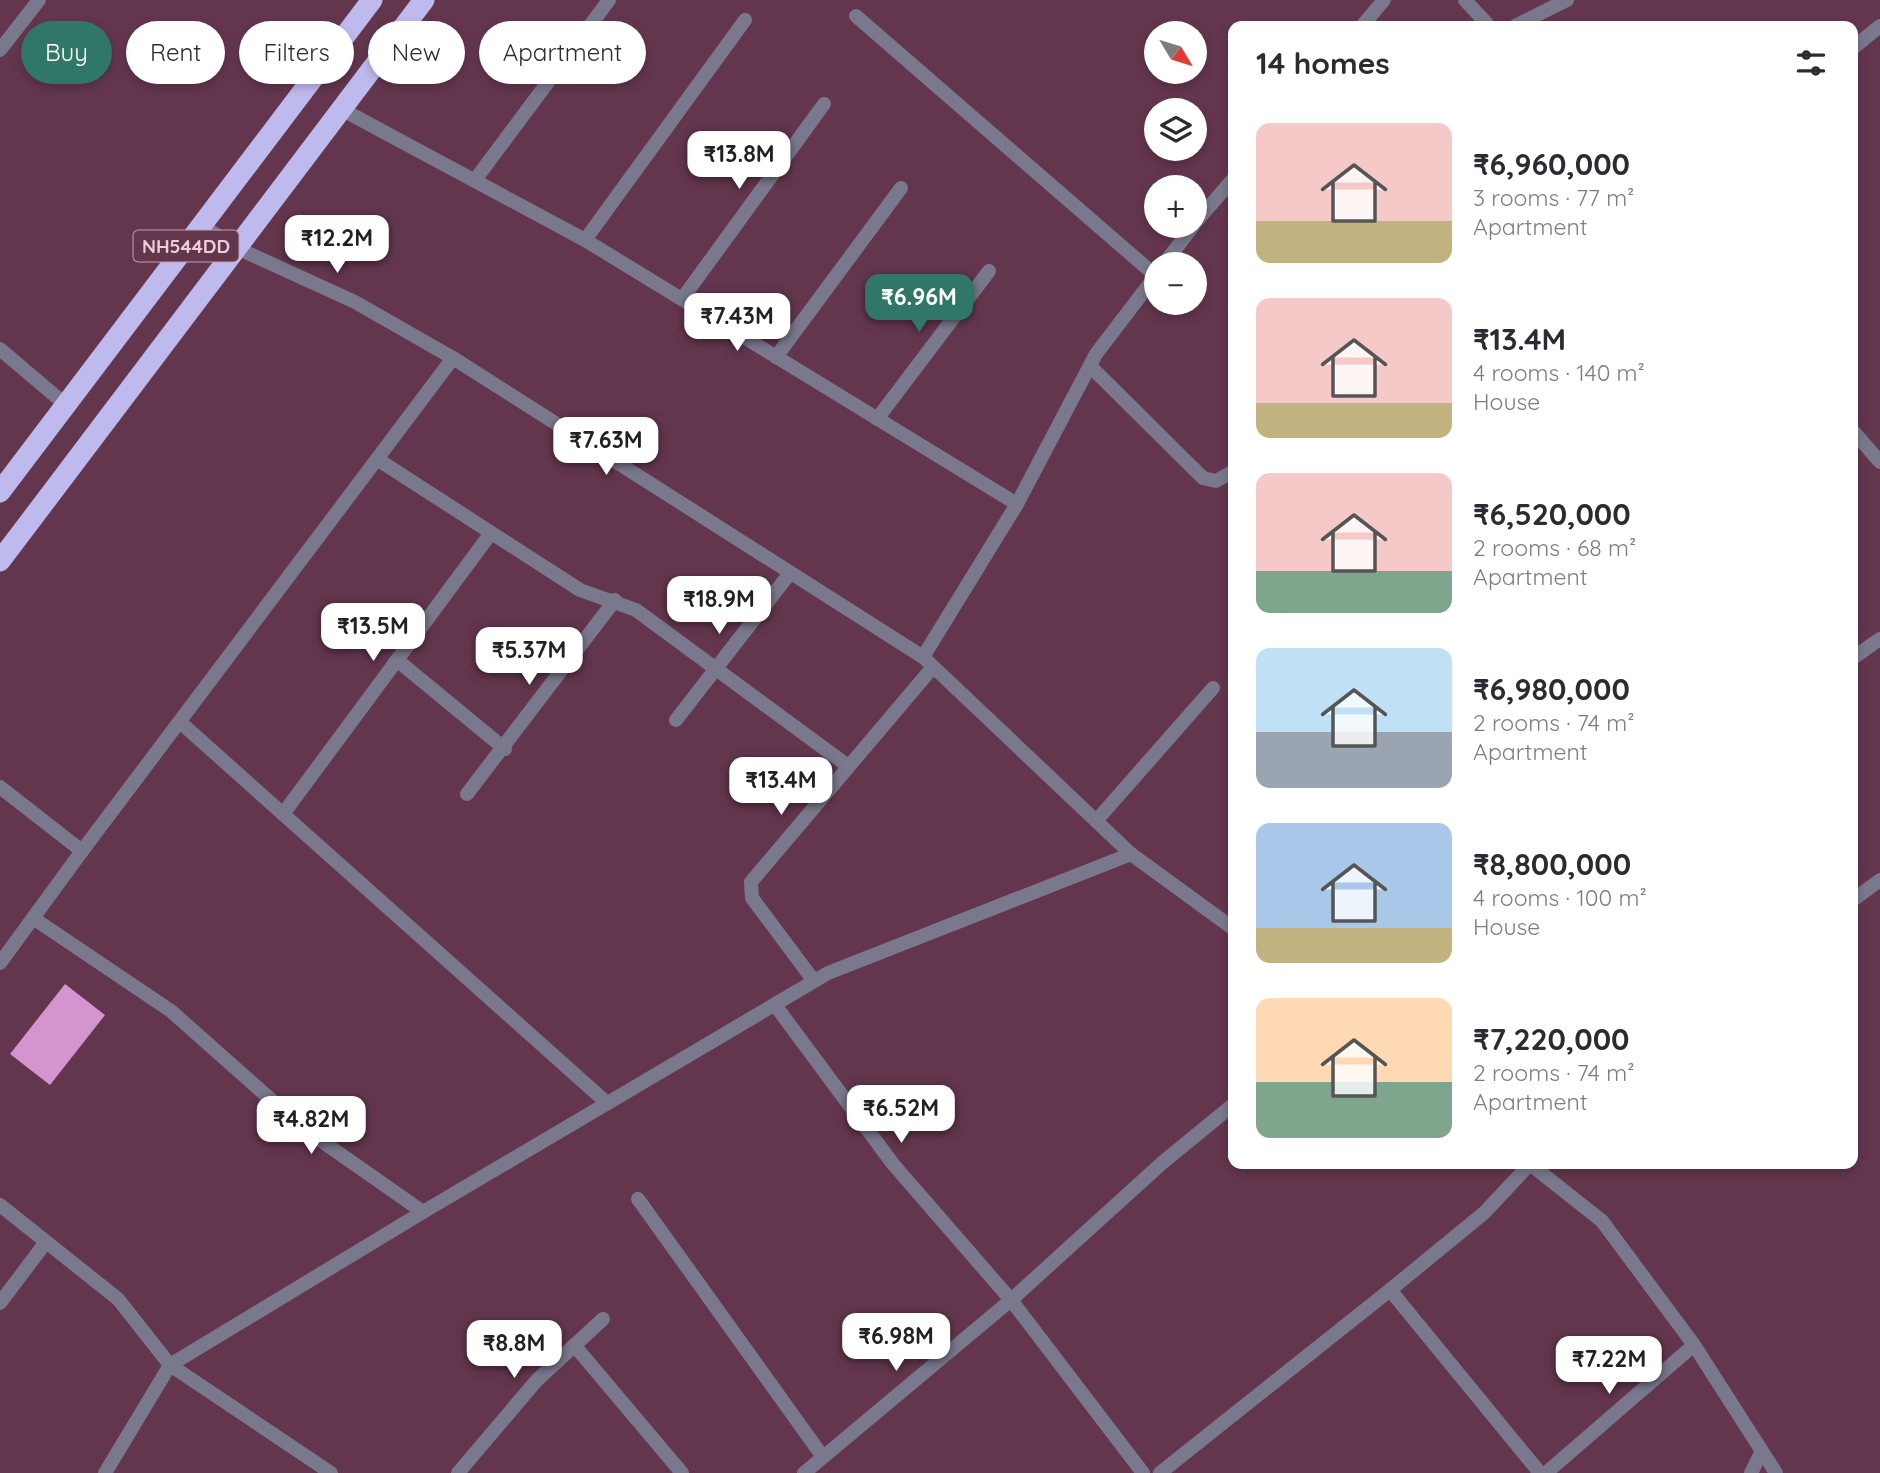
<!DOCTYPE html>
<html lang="en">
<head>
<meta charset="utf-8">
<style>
  :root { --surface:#fff; --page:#f7f7f7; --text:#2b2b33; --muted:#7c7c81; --accent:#307767 }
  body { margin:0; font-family:Quicksand,sans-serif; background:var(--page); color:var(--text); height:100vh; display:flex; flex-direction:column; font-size:26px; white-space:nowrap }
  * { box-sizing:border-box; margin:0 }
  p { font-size:23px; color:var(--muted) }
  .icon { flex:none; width:38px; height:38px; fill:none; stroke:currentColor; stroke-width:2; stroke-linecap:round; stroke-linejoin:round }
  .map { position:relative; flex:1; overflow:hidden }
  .sheet { position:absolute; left:1228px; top:21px; width:630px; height:1148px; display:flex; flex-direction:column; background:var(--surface); border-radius:14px; box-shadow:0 4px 10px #0003 }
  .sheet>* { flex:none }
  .guide { position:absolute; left:21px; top:21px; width:665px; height:63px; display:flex; gap:14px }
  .needle { width:46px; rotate:128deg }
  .buttons { position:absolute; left:1144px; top:21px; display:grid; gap:14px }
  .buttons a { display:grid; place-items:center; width:63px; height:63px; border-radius:50%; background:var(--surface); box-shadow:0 4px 10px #0003; font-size:35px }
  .price { position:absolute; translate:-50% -60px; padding:0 16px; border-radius:14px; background:#fff; color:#222; font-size:23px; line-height:46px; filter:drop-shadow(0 2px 4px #0008) }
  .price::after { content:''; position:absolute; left:50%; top:42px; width:21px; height:16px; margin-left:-10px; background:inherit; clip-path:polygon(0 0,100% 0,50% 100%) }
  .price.selected { background:var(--accent); color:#fff }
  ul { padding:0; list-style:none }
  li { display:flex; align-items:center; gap:21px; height:175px; padding:0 28px }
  li span { display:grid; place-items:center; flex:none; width:196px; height:140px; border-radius:14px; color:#555 }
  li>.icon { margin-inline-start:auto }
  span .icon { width:84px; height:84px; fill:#fffc; stroke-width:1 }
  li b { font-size:30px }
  h2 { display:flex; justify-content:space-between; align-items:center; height:84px; padding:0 28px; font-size:30px }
  .pill { padding:0 24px; border-radius:32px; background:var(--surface); box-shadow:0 4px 10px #0003; font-size:24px; line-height:63px }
  .pill.selected { background:var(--accent); color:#fff }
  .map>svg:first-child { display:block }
  .building { fill:#d494d0 }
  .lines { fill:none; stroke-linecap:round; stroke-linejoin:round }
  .lane { stroke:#7a788d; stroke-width:14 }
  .street { stroke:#7a788d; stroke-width:14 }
  .highway { stroke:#bfbaed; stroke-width:21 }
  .labels { text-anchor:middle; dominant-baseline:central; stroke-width:7; stroke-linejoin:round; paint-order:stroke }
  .shield { fill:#63364d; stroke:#c2a0b0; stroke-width:2 }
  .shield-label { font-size:19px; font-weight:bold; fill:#ebcedb }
</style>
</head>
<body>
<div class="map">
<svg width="1880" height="1473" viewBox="0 0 1880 1473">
  <rect width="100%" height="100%" fill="#63364d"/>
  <polygon class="building" points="65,984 105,1015 50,1085 10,1054"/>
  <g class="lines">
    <polyline class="lane" points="1096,821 1213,688"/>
    <g class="street">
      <polyline points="1465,0 1489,26"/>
      <polyline points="856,16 1156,276"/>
      <polyline points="1362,26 1384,0"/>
      <polyline points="1515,26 1567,0"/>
      <polyline points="1853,48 1880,26"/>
      <polyline points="0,50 39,0"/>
      <polyline points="343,110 585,240 1017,504 923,657"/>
      <polyline points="475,180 609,0"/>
      <polyline points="1195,223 1234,178"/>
      <polyline points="202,226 239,249 355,302 453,358"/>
      <polyline points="585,240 745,20"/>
      <polyline points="1164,264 1193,226"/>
      <polyline points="682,299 824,104"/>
      <polyline points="0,349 66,405"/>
      <polyline points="776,357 901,188"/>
      <polyline points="1090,366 1203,478 1216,481 1234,471"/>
      <polyline points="877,419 989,271"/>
      <polyline points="1853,431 1880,462"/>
      <polyline points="377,459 580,590 636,610 848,766"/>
      <polyline points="1017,504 1096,354 1157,274"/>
      <polyline points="1853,658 1880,639"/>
      <polyline points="397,660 505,749"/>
      <polyline points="676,720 790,573"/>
      <polyline points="180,722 607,1103"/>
      <polyline points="0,787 82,851 0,963"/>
      <polyline points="467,794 615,600"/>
      <polyline points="283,814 491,533"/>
      <polyline points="82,851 453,358 923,657 1131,854 1234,929"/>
      <polyline points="1853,900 1880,880"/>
      <polyline points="33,918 171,1011 303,1128 423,1212 170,1365 105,1473"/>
      <polyline points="814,981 752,898 751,882 933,667"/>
      <polyline points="775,1005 893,1164 1011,1300 804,1473"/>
      <polyline points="1530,1164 1484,1213 1390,1290 1540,1473"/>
      <polyline points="1530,1164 1602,1221 1694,1345 1776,1473"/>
      <polyline points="638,1199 823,1457"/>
      <polyline points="0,1205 118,1299 170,1365 331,1473"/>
      <polyline points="423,1212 828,973 1131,854"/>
      <polyline points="0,1303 46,1242"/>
      <polyline points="574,1345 682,1473"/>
      <polyline points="458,1473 537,1380 603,1319"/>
      <polyline points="1143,1473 1011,1300 1162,1163 1234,1104"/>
      <polyline points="1160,1473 1390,1290"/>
      <polyline points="1546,1473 1694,1345"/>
      <polyline points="1751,1473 1761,1453"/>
    </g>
    <g class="highway">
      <polyline points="0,492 372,0"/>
      <polyline points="0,561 424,0"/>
    </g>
  </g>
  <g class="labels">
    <rect class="shield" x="133.5" y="230.5" width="105" height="31" rx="5"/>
    <g class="shield-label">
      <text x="186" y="246">NH544DD</text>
    </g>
  </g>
</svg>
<div class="buttons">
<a><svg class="needle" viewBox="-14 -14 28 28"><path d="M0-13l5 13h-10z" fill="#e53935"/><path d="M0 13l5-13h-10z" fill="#7c7c81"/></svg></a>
<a><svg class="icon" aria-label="layers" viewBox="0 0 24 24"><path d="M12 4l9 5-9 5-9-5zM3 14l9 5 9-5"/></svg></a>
<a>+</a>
<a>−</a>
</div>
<b class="price" style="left:739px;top:191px">₹13.8M</b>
<b class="price" style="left:337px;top:275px">₹12.2M</b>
<b class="price selected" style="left:919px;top:334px">₹6.96M</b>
<b class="price" style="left:737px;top:353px">₹7.43M</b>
<b class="price" style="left:606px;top:477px">₹7.63M</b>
<b class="price" style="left:719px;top:636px">₹18.9M</b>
<b class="price" style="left:373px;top:663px">₹13.5M</b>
<b class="price" style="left:529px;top:687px">₹5.37M</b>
<b class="price" style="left:781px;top:817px">₹13.4M</b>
<b class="price" style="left:901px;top:1145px">₹6.52M</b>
<b class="price" style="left:311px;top:1156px">₹4.82M</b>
<b class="price" style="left:896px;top:1373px">₹6.98M</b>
<b class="price" style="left:514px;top:1380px">₹8.8M</b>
<b class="price" style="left:1609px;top:1396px">₹7.22M</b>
<div class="guide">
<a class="pill selected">Buy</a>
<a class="pill">Rent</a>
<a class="pill">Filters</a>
<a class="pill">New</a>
<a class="pill">Apartment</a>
</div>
<section class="sheet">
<h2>14 homes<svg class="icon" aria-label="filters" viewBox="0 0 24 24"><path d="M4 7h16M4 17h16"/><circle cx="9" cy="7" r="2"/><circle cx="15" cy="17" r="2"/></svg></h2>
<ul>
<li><span style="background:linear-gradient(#f6c9c9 70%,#c2b280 0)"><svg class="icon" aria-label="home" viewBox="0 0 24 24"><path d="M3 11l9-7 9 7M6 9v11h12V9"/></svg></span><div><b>₹6,960,000</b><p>3 rooms · 77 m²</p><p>Apartment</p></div></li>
<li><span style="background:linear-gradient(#f6c9c9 75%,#c2b280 0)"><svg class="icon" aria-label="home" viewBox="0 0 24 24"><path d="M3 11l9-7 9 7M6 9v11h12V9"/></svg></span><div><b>₹13.4M</b><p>4 rooms · 140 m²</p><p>House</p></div></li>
<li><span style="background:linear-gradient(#f6c9c9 70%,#7fa58c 0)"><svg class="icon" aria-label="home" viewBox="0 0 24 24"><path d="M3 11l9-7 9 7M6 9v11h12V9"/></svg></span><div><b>₹6,520,000</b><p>2 rooms · 68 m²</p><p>Apartment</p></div></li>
<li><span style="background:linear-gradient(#bfe0f5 60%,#9aa5b1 0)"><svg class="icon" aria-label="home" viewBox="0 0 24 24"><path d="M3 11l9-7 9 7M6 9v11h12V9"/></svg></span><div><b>₹6,980,000</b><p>2 rooms · 74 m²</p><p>Apartment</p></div></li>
<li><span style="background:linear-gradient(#a9c7e8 75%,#c2b280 0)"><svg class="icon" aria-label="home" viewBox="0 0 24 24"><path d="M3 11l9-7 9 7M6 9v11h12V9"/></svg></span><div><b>₹8,800,000</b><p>4 rooms · 100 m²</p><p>House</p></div></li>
<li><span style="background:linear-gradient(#ffd9b3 60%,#7fa58c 0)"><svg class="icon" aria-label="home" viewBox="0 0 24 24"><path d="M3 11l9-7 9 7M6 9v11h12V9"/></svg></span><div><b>₹7,220,000</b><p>2 rooms · 74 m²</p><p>Apartment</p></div></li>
</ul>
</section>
</div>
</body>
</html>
